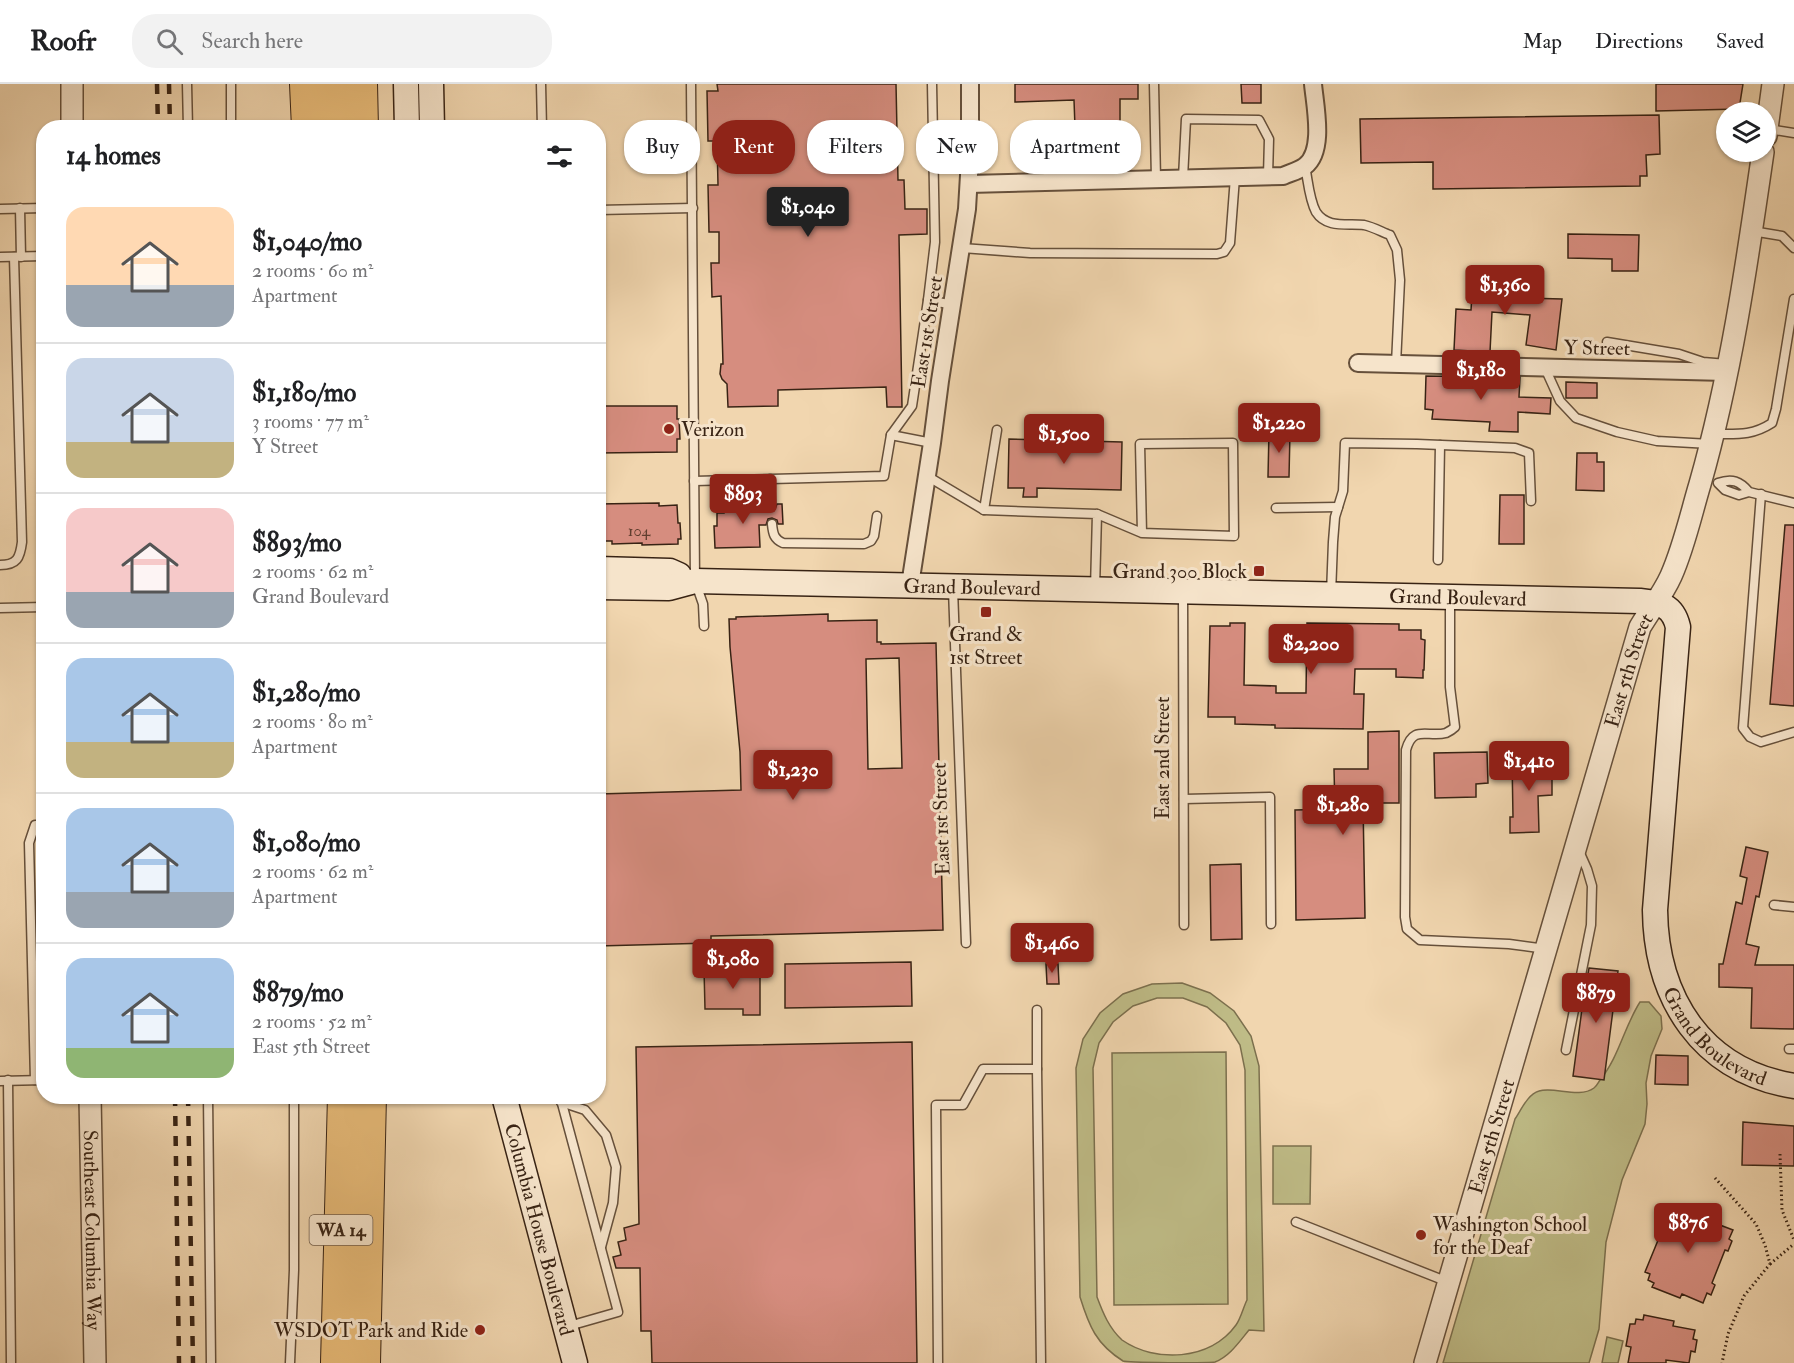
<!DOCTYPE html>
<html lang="en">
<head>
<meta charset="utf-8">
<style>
  :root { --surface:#fff; --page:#f2f2f2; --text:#202124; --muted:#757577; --line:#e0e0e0; --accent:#8f2418 }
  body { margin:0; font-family:"IM FELL Double Pica",serif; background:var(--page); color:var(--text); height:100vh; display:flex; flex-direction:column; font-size:22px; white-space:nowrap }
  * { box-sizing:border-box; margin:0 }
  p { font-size:20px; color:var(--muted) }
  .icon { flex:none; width:33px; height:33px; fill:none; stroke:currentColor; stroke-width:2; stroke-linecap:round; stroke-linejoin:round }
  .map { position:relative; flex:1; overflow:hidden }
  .sheet { position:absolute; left:36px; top:36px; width:570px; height:984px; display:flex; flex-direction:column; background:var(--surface); border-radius:24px; box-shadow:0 2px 4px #0004 }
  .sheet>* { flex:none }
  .banner { position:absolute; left:624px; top:36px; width:570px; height:54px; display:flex; gap:12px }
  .buttons { position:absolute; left:1716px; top:18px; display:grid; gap:12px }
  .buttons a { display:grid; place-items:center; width:60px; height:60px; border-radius:50%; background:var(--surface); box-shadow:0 2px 4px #0004; font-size:30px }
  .price { position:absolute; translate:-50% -51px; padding:0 14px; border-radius:6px; background:var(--accent); color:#fff; font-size:20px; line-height:39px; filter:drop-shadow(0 2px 3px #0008) }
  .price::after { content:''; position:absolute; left:50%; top:36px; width:18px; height:14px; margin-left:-9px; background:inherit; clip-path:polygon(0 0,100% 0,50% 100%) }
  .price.current { background:#222; color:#fff }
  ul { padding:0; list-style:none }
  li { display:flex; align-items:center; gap:18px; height:150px; padding:0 30px }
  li+li { border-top:2px solid var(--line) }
  li span { display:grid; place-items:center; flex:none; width:168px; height:120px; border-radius:18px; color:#555 }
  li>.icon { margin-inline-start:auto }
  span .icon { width:72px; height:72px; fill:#fffc; stroke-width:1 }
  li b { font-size:26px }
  h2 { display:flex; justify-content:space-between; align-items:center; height:72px; padding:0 30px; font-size:26px }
  .tag { padding:0 21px; border-radius:24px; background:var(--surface); box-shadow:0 2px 4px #0004; font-size:21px; line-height:54px }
  .tag.current { background:var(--accent); color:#fff }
  header { display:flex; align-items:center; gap:36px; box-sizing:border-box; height:84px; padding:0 30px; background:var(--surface); border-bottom:2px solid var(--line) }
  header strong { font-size:28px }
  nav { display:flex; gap:33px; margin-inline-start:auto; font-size:21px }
  .search { width:420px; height:54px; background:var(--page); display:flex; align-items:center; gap:15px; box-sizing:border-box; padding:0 21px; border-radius:24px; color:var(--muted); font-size:22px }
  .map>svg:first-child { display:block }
  .green { fill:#bfbc87; stroke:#7c704e; stroke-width:1.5; fill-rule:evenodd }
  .building { fill:#d68d7f; stroke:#382314; stroke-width:1.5; fill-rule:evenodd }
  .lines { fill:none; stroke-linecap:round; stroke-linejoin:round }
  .service-casing { stroke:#66503b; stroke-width:11 }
  .minor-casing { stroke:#66503b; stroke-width:20 }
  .tertiary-casing { stroke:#66503b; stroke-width:24 }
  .secondary-casing { stroke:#382314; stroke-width:27 }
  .motorway-casing { stroke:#382314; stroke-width:34 }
  .path { stroke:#382314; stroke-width:3; stroke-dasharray:1.5 3; stroke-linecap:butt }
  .service { stroke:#f6e4cb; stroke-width:8 }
  .minor { stroke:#f6e4cb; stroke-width:16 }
  .tertiary { stroke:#f6e4cb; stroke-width:21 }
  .secondary { stroke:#f6e4cb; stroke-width:24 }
  .motorway { stroke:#e8bb78; stroke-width:32 }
  .rail { stroke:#382314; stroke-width:4.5; stroke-dasharray:10 10; stroke-linecap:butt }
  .poi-dot { fill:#8f2418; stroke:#f6e4cb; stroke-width:2 }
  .labels { text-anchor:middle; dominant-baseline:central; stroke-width:6; stroke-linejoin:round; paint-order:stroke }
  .number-label { font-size:16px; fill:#603e2f }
  .shield { fill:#f6e4cb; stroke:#715d4b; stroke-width:1.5 }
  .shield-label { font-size:18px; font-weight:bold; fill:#382314 }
  .street-label { font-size:20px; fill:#382314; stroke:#f6e4cb }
  .poi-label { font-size:20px; fill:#382314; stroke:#f6e4cb; text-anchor:start }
</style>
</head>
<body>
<header>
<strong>Roofr</strong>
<div class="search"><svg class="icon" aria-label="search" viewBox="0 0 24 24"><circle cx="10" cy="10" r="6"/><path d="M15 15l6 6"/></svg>Search here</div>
<nav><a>Map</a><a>Directions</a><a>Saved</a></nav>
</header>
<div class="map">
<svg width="1794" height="1279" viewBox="0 0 1794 1279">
  <rect width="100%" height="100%" fill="#f1d6af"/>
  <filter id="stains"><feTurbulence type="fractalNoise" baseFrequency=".00333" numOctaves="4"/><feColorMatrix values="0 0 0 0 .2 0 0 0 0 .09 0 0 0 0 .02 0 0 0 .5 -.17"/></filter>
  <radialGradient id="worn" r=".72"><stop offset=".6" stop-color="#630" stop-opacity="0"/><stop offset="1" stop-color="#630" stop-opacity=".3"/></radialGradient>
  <g class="green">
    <path d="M1182,899l28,10 24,18 17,25 8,30 5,265 -15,-1c-10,12 -19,26 -34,32 -6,1 -88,1 -92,-1 -27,-17 -34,-35 -43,-64l-4,-229 7,-29 17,-26 23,-19 29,-10zM1157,914h26l24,9 19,16 14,22 5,25 2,230c-4,8 -6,18 -11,25 -26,36 -81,38 -114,15 -13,-12 -19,-27 -25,-43l-4,-229 6,-25 14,-21 20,-16z"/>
    <path d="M1640,918h9l12,14 1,13 -11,27 -5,27 1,21 -2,20 -23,56 -16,62 -7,87 -10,34h-146l72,-244c6,-9 13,-25 24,-28 15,-5 40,8 55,-3 3,-2 4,-5 6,-8 19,-23 24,-53 40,-78z"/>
    <polygon points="1226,968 1228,1220 1114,1221 1112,969"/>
    <polygon points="1273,1062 1311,1062 1310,1120 1273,1120"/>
    <polygon points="1607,1253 1623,1257 1618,1279 1602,1279"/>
  </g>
  <g class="building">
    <polygon points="717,0 896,0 898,96 904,96 905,125 927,125 927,150 899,151 902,323 887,323 886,303 778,306 778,322 728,323 727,300 722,295 720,290 721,280 723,280 721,212 712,213 711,179 719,179 719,148 709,148 708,101 718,101 717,57 708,57 707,7 718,7"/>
    <polygon points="1015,0 1138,0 1138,15 1120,15 1120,42 1112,42 1112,49 1084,50 1084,43 1075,43 1074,16 1015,18"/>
    <polygon points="1241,0 1261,0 1261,19 1242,19"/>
    <polygon points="1656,0 1743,0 1739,25 1656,27"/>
    <polygon points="1659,31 1660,70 1646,71 1647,92 1640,92 1640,102 1433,105 1433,78 1361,79 1360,35"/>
    <polygon points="1568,150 1639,151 1638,187 1612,187 1612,175 1568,174"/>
    <polygon points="1473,195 1520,198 1519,214 1562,215 1556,266 1526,261 1530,231 1492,228 1490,268 1454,266 1456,225 1471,226"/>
    <polygon points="1426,292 1520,293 1519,313 1551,314 1550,330 1518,328 1518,348 1489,347 1490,338 1432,335 1433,326 1425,325"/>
    <polygon points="1566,298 1597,299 1597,314 1566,314"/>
    <polygon points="600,322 677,322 677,335 679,335 680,355 677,355 677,368 598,369 598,325"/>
    <polygon points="1269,347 1290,348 1289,393 1268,393"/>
    <polygon points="1009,355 1122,358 1121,406 1037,404 1037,413 1023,413 1024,404 1008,404"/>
    <polygon points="1577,369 1597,369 1597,378 1604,378 1604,407 1576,406"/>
    <polygon points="1500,411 1524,411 1524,460 1499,460"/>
    <polygon points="659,419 659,422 677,421 678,439 680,439 681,455 678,455 678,460 642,461 642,459 612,460 612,457 598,457 598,420"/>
    <polygon points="724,420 758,420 765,421 766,424 771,426 775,425 777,420 782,420 783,440 778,440 777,436 772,434 768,435 766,441 759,441 760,463 715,464 714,442 717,442 717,429 724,429"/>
    <polygon points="1785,441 1794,441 1794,622 1770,620"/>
    <path d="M828,530v7l49,-1v22h4v2l55,-1 7,287 -232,6v7l-113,3v-152l143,-4 -1,-38 -10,-105 -1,-28h7v-2zM899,574l3,110 -34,1 -2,-110z"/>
    <polygon points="1230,539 1245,539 1244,601 1276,602 1276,609 1306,609 1307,539 1399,540 1399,546 1421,546 1421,555 1425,556 1424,586 1423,586 1423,594 1396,593 1396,585 1355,585 1354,610 1364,610 1363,645 1275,644 1275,641 1235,640 1235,633 1208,633 1210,542 1230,542"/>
    <polygon points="1399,647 1399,719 1363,719 1365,834 1296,836 1295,726 1335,725 1334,685 1368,685 1368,648"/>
    <polygon points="1487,668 1488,699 1476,700 1476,713 1435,714 1434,669"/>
    <polygon points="1552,674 1552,711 1538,712 1539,748 1510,749 1510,733 1513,733 1512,675"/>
    <polygon points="1746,763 1768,768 1759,813 1756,812 1746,860 1759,863 1755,881 1794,881 1794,945 1751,944 1752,904 1719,903 1719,880 1723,880 1736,818 1742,820 1747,794 1740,792"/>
    <polygon points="1241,780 1242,855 1211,856 1210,781"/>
    <polygon points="911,878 912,922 785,924 785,880"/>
    <polygon points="1046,880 1058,880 1059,900 1047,900"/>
    <polygon points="760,884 760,931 743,931 743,925 705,925 704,885"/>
    <polygon points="1589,884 1618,887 1604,996 1573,992 1584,910"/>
    <polygon points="912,958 917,1279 652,1279 651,1247 641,1247 640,1184 616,1184 613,1173 621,1171 618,1158 626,1156 624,1144 639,1140 636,963"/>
    <polygon points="1656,971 1688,972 1688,1001 1655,1000"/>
    <polygon points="1743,1038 1794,1042 1794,1082 1742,1081"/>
    <polygon points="1685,1121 1714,1133 1712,1138 1733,1146 1729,1155 1732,1157 1728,1167 1725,1166 1712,1199 1715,1201 1711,1211 1707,1209 1703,1219 1682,1210 1680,1214 1652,1203 1654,1199 1648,1196 1650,1190 1645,1188 1670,1127 1675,1129 1677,1124 1683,1126"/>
    <polygon points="1644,1231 1674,1237 1673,1242 1695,1246 1693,1255 1697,1256 1695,1268 1691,1267 1689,1279 1666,1276 1666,1279 1628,1279 1631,1263 1626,1262 1630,1240 1635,1240 1636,1235 1643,1236"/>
  </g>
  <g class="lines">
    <g class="service-casing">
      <g id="service">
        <polyline points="187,0 188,44"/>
        <polyline points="231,0 231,44"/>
        <polyline points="541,0 542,44"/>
        <polyline points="691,0 695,497 703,520 704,542"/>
        <polyline points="1154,0 1156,95"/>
        <polyline points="1768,45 1794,49"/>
        <path d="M1305,82c3,14 4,33 11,46 11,17 32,11 48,13 9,2 18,7 26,10l7,15 3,30 -4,84"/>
        <polyline points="1183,94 1186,35 1259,36 1269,55 1268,92"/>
        <polyline points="20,124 21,173"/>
        <polyline points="0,125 44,124"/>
        <polyline points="598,126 693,124"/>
        <polyline points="1752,147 1782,152 1794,164"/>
        <polyline points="962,164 1030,169 1217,170 1224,168 1230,159 1235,93"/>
        <polyline points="0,173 44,172"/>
        <polyline points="928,216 935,158 932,0"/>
        <polyline points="1607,258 1679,270 1703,278 1727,280"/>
        <polyline points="1545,284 1560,317 1576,334 1617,348 1657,357 1710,360"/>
        <path d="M1714,350c23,0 38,2 58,-11l4,-14 18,-110"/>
        <polyline points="891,351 932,359"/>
        <polyline points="927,392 984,426 1097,430 1095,505"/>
        <polyline points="770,395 771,420"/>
        <polyline points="694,397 884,392 891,351 912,322 928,216 953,221"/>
        <path d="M1749,408c-9,-11 -17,-14 -31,-9l7,7 14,5 10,-3 45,11"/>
        <polyline points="1761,410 1743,644 1750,653 1761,658 1794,648"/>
        <polyline points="1276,424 1338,423"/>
        <polyline points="984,426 997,346"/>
        <polyline points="1097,430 1142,449 1234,452 1233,359 1140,360 1142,449"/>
        <path d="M772,440c1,10 2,15 11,19l81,1 7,-3 3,-5 3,-20"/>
        <polyline points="1438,476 1440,361"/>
        <path d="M0,481c17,0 20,-7 22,-23l-8,-285"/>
        <polyline points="953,505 966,859"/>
        <polyline points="1331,510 1333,458 1335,433 1343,407 1345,359 1417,360 1515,364 1529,369 1531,417"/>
        <polyline points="1183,511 1184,841"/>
        <path d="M1450,513v90l5,40c-1,1 -7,5 -9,6 -18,5 -33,-9 -40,17l-1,167 2,12 13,11 89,4 37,5"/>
        <polyline points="0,524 44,523"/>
        <polyline points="1184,715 1270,713 1271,840"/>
        <polyline points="1774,821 1794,823"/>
        <polyline points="1037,926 1037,985 1041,1279"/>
        <polyline points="1789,965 1794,965"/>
        <polyline points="1566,966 1591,841 1592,802 1587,785 1579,767"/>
        <polyline points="8,996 11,1279"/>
        <polyline points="35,996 29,759 35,741 44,741"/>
        <polyline points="0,997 44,996"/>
        <polyline points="208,1012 211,1279"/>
        <polyline points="560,1012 618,1228 569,1242"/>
        <polyline points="561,1018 585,1026 606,1051 616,1083 613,1119 601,1163"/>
        <polyline points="1296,1138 1448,1198"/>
        <polyline points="290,1279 294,1186 294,1012"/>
        <polyline points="938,1279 936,1021 963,1021 983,985 1037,985"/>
      </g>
    </g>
    <g class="minor-casing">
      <g id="minor">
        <path d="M969,100l314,-8c6,-3 16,-5 22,-10 20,-15 10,-60 8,-82"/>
        <polyline points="1358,279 1726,288"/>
        <polyline points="910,501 932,359 940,297 967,125 970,74 970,0"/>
      </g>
    </g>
    <g class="tertiary-casing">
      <g id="tertiary">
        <polyline points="72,0 72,44"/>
        <polyline points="1766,52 1773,0"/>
        <path id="s1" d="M90,1012l5,267"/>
        <path id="s2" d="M1425,1279l215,-736c10,-17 23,-33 31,-51 13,-29 20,-62 29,-92 31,-109 47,-221 63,-332"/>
      </g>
    </g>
    <g class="secondary-casing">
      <g id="secondary">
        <polyline points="406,0 407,44"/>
        <polyline points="431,0 432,44"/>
        <polyline points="598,485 670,487 679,491"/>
        <path id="s3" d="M598,503l71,1 26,-7 945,20c20,2 33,4 38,26l-23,283c1,89 47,161 139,176"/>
        <path id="s4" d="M504,1012l71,267"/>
      </g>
    </g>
    <g class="motorway-casing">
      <g id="motorway">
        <polyline points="306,0 308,44"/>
        <polyline points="333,0 334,44"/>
        <polyline points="361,0 362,44"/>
        <polyline points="337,1279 344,1012"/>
        <polyline points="364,1279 370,1012"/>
      </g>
    </g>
    <g class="path">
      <polyline points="1780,1070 1782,1126 1794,1156"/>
      <polyline points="1715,1094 1756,1140 1765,1161 1770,1180 1744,1212 1728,1250 1722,1279"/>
      <polyline points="1770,1180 1794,1160"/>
    </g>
    <use href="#service" class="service"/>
    <use href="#minor" class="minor"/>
    <use href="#tertiary" class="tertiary"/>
    <use href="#secondary" class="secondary"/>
    <use href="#motorway" class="motorway"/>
    <g class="rail">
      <polyline points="157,0 158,44"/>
      <polyline points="169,0 170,44"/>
      <polyline points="175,1012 179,1279"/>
      <polyline points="188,1012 193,1279"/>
    </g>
  </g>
  <g class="poi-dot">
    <circle cx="669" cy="345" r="6"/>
    <rect x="1253" y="481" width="12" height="12" rx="3"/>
    <rect x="980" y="522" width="12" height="12" rx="3"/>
    <circle cx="1421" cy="1151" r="6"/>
    <circle cx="480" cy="1246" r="6"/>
  </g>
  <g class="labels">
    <g class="number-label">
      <text x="639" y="447">104</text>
    </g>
    <rect class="shield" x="309.5" y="1131" width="63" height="30" rx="4.5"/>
    <g class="shield-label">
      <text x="341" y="1146">WA 14</text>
    </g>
    <g class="street-label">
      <text transform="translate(927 248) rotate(-81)">East 1st Street</text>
      <text transform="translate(1597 264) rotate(1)">Y Street</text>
      <text stroke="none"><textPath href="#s3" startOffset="375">Grand Boulevard</textPath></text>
      <text stroke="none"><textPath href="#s3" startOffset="861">Grand Boulevard</textPath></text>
      <text stroke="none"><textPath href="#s2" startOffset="722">East 5th Street</textPath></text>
      <text transform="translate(1162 674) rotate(-90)">East 2nd Street</text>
      <text transform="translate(941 735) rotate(-92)">East 1st Street</text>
      <text stroke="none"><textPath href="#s3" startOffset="1526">Grand Boulevard</textPath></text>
      <text stroke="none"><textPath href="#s2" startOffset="236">East 5th Street</textPath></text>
      <text stroke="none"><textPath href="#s1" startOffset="134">Southeast Columbia Way</textPath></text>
      <text stroke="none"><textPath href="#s4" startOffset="138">Columbia House Boulevard</textPath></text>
    </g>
    <g class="poi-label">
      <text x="681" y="345">Verizon</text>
      <text x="1247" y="487" text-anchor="end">Grand 300 Block</text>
      <text x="986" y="550" text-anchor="middle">Grand &amp;<tspan x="986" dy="23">1st Street</tspan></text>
      <text x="1433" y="1140">Washington School<tspan x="1433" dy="23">for the Deaf</tspan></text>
      <text x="468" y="1246" text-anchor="end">WSDOT Park and Ride</text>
    </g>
  </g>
  <rect width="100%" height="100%" filter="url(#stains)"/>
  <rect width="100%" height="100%" fill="url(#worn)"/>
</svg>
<div class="buttons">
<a><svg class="icon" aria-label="layers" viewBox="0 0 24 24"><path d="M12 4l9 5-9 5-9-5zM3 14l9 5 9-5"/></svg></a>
</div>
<b class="price current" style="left:808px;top:154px">$1,040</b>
<b class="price" style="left:1505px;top:232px">$1,360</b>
<b class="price" style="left:1481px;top:317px">$1,180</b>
<b class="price" style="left:1279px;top:370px">$1,220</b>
<b class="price" style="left:1064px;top:381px">$1,500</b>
<b class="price" style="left:743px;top:441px">$893</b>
<b class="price" style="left:1311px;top:591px">$2,200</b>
<b class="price" style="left:1529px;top:708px">$1,410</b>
<b class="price" style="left:793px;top:717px">$1,230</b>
<b class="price" style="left:1343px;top:752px">$1,280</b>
<b class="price" style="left:1052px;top:890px">$1,460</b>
<b class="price" style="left:733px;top:906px">$1,080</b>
<b class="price" style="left:1596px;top:940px">$879</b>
<b class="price" style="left:1688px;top:1170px">$876</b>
<div class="banner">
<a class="tag">Buy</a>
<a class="tag current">Rent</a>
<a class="tag">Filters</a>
<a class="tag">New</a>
<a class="tag">Apartment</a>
</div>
<section class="sheet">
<h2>14 homes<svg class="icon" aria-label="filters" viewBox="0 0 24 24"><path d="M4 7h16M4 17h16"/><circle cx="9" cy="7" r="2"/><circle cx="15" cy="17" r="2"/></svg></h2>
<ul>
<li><span style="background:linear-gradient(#ffd9b3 65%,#9aa5b1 0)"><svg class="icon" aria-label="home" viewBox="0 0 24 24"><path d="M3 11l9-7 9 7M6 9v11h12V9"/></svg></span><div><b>$1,040/mo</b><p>2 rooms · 60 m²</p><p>Apartment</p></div></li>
<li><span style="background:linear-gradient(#c9d6e8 70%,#c2b280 0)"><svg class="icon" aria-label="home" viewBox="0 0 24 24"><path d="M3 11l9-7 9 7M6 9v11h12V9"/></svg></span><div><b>$1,180/mo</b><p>3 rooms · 77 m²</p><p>Y Street</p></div></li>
<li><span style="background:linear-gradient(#f6c9c9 70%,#9aa5b1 0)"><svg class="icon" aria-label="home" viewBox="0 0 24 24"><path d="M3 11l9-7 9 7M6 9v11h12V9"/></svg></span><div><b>$893/mo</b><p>2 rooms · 62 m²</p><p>Grand Boulevard</p></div></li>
<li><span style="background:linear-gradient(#a9c7e8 70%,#c2b280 0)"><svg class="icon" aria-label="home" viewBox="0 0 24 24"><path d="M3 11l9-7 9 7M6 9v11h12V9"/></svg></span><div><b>$1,280/mo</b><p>2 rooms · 80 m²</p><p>Apartment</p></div></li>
<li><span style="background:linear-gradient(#a9c7e8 70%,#9aa5b1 0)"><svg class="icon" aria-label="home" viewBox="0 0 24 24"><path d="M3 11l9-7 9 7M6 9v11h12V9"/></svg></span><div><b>$1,080/mo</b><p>2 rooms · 62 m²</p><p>Apartment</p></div></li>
<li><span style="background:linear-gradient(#a9c7e8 75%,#8fb573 0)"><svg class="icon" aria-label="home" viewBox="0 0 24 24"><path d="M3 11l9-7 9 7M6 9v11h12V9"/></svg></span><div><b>$879/mo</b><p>2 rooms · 52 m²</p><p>East 5th Street</p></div></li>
</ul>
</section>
</div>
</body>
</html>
